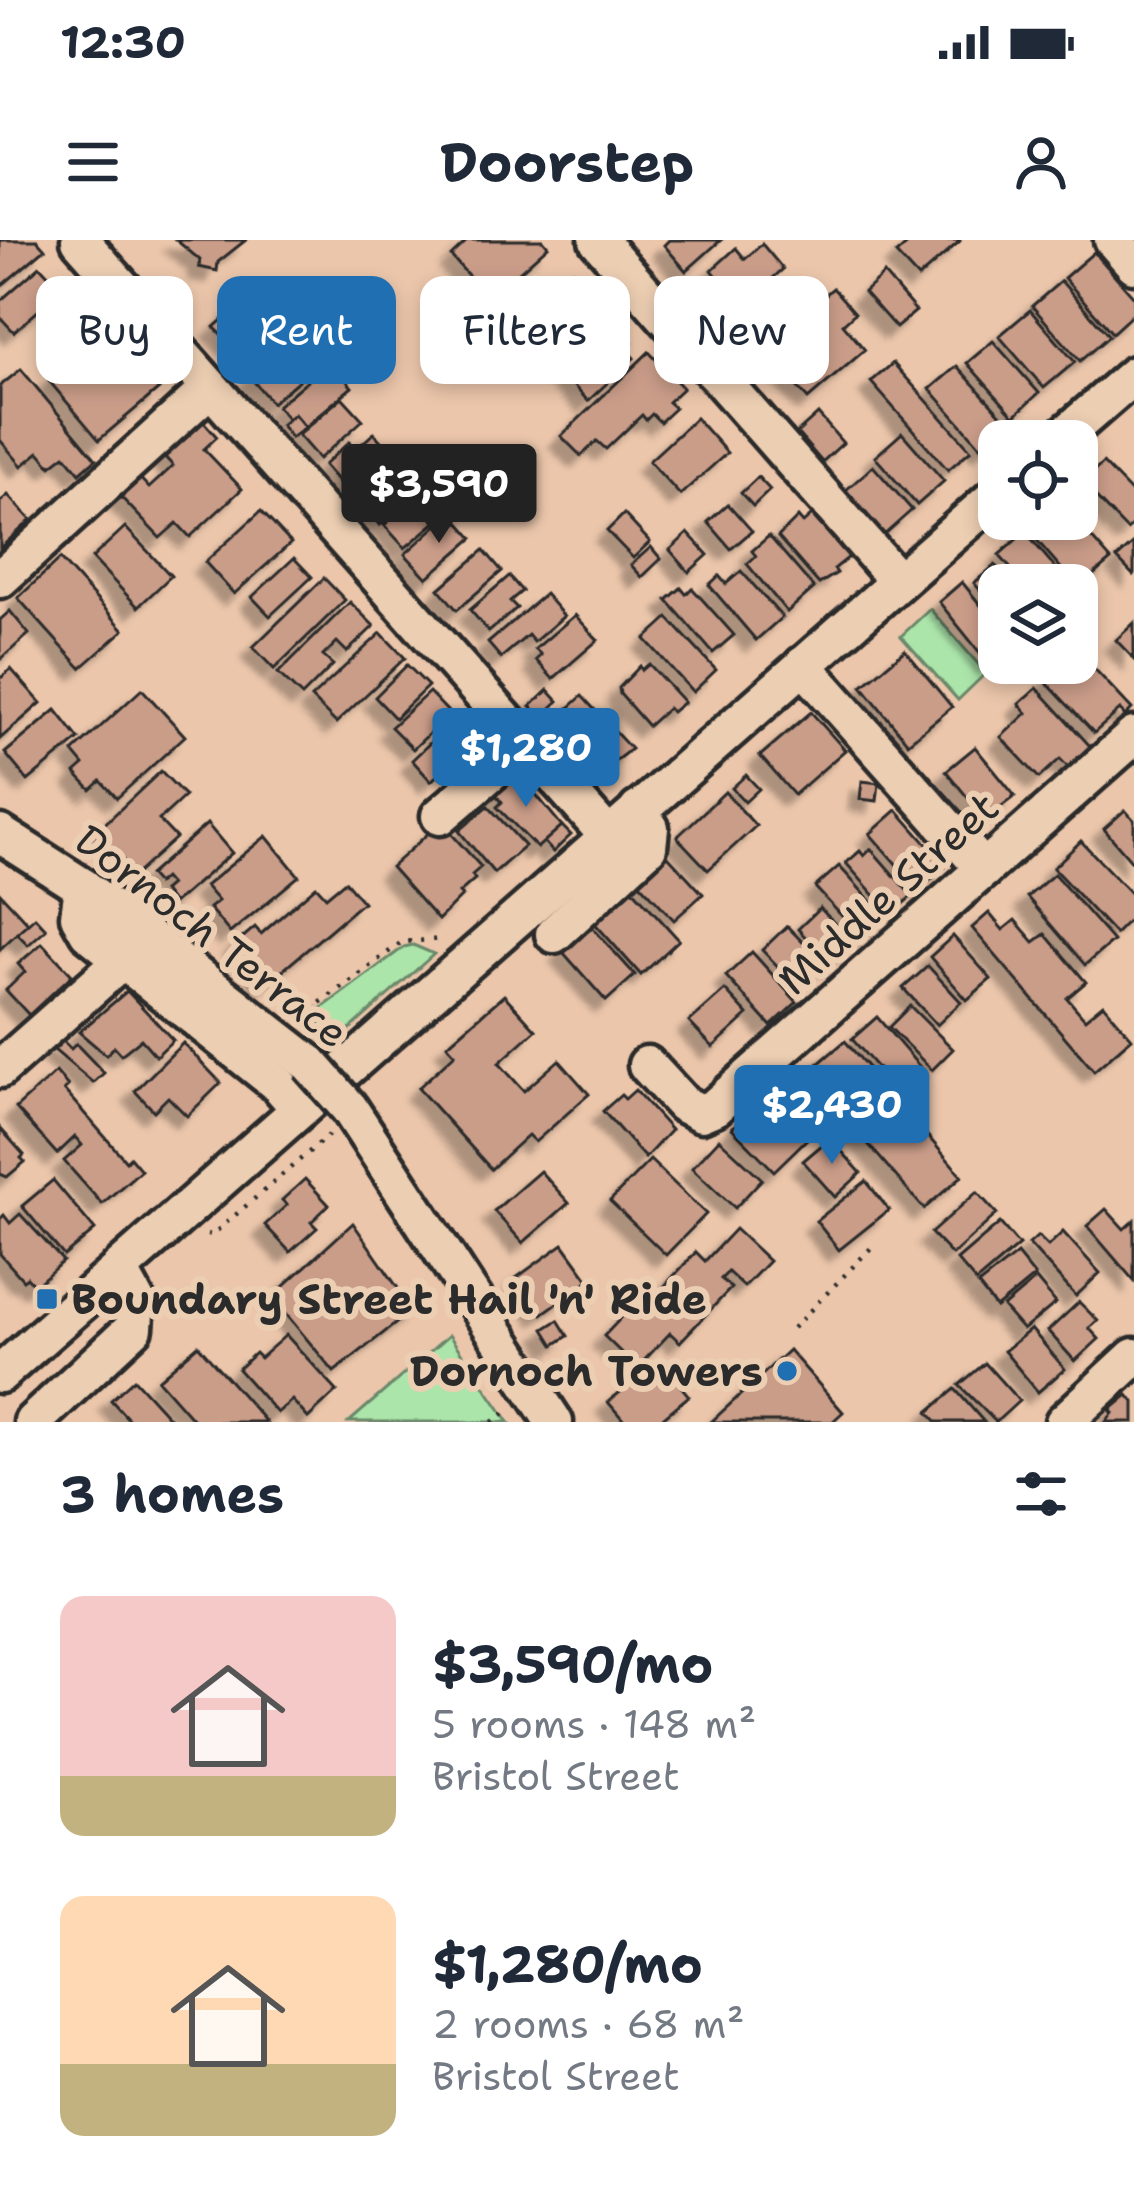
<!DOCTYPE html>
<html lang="en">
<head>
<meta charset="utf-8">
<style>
  :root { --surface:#fff; --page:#f6f6f7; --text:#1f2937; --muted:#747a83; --accent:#1f6fb2 }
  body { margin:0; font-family:"Shantell Sans",sans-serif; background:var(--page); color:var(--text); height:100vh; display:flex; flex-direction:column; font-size:45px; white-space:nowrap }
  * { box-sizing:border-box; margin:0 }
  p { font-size:39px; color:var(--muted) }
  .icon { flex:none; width:66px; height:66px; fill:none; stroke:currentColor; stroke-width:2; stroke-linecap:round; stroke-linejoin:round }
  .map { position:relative; height:1182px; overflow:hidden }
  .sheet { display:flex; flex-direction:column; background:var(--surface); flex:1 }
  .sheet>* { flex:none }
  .top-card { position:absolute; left:36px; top:36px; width:1062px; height:108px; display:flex; gap:24px }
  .buttons { position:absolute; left:978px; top:180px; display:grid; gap:24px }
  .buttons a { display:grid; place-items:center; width:120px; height:120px; border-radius:24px; background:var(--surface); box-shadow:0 6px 18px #0003; font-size:60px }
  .price { position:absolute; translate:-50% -102px; padding:0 27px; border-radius:12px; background:var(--accent); color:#fff; font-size:39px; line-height:78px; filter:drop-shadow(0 3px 6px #0008) }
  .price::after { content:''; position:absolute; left:50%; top:72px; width:36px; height:27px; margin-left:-18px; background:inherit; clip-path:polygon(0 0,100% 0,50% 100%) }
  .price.on { background:#222; color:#fff }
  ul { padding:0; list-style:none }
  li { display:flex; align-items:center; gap:36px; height:300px; padding:0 60px }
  li span { display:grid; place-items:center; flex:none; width:336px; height:240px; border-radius:24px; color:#555 }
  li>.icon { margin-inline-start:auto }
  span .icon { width:144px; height:144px; fill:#fffc; stroke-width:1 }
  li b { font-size:51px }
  h2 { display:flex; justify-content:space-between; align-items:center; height:144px; padding:0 60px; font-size:51px }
  .tag { padding:0 42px; border-radius:24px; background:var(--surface); box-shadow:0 6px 18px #0003; font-size:42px; line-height:108px }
  .tag.on { background:var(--accent); color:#fff }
  .status { display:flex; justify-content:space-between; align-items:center; height:84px; padding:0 60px; background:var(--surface); direction:ltr }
  .status svg { height:33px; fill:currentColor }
  header { display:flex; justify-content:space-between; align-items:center; height:156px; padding:0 60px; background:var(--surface); font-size:54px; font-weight:700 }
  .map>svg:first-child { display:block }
  .green { fill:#abe5aa; stroke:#6b886a; stroke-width:3 }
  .building { fill:#ca9d89; stroke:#2b2b2b; stroke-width:3; filter:url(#shadow) }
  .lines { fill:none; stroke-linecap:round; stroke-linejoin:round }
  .minor-casing { stroke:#2b2b2b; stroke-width:45 }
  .path { stroke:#2b2b2b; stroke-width:4.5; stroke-dasharray:3 9; stroke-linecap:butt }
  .minor { stroke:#ecceb2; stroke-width:36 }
  .minor-bridge-casing { stroke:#2b2b2b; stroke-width:45; stroke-linecap:butt }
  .minor-bridge { stroke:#ecceb2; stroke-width:36 }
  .poi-dot { fill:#1f6fb2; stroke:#ecceb2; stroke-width:4.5 }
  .labels { text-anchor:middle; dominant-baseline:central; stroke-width:12; stroke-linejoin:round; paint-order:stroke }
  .street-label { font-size:42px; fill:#2b2b2b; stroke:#ecceb2 }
  .poi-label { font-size:42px; font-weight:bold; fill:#2b2b2b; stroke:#ecceb2; text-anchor:start }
</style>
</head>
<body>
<div class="status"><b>12:30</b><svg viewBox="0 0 49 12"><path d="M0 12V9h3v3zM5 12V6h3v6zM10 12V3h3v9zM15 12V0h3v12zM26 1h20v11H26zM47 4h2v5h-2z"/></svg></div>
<header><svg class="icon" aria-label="menu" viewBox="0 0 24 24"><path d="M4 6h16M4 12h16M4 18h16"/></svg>Doorstep<svg class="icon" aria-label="person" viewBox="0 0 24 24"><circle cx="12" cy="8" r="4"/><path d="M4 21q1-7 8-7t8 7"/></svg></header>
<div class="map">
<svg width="1134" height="1182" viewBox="0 0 1134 1182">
  <defs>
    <filter id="shadow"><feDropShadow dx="-11" dy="11" stdDeviation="3" flood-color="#0004"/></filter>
  </defs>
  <rect width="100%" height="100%" fill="#ebc6ab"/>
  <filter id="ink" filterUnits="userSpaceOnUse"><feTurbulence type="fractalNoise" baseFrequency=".00833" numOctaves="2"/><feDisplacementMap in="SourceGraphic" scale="24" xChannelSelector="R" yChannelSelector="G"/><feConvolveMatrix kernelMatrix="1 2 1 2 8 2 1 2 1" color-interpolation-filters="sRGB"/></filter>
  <g filter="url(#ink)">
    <g class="green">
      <polygon points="930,369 986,433 958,460 901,396"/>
      <polygon points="413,705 434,714 329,808 319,795 322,768 404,707"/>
      <polygon points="449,1095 509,1182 349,1182"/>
    </g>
    <g class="building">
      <polygon points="0,0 37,0 45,9 0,47"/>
      <polygon points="176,0 246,0 218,22 217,31 199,27 200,20"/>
      <polygon points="468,0 543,0 548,6 489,59 451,16"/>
      <polygon points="669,0 721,0 686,31 664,5"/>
      <polygon points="912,0 960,0 960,1 918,38 896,14"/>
      <polygon points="762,4 783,29 772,39 784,53 749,85 732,66 720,76 706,60 724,45 712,30 736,8 745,19"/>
      <polygon points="1094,12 1134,57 1134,73 1112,93 1064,38"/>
      <polygon points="40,26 62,50 14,92 0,77 0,61"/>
      <polygon points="572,30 599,62 543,109 540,105 532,112 521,98 533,87 527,80 544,66 538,59"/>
      <polygon points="884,34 916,71 896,88 864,52"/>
      <polygon points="292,41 309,62 291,77 294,81 248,121 214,87 262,45 273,57"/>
      <polygon points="1061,41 1109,96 1080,121 1032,66"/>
      <polygon points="833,48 855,73 843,84 865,110 808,159 779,126 820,89 805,72"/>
      <polygon points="1030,70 1075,122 1044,148 999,96"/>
      <polygon points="608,77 632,102 625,108 634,118 588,161 555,126"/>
      <polygon points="109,90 159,149 99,200 49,141"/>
      <polygon points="993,101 1039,153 1014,176 967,123"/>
      <polygon points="291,103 313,128 272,163 250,137"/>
      <polygon points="649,112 683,148 668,162 675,168 660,182 652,174 646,180 642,175 606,209 597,201 581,216 561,196"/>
      <polygon points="330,121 352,147 305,187 294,174 288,179 277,166"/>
      <polygon points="893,123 971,210 948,230 871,142"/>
      <polygon points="957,126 1010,185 983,209 930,149"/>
      <polygon points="21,129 96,219 80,233 65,215 51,226 39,212 22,226 0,200 0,146"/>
      <polygon points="342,157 363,180 319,219 298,195"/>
      <polygon points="294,174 305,187 291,198 281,185"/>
      <polygon points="818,174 843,203 822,222 797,193"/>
      <polygon points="696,178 727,213 680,255 649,221"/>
      <polygon points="201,179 217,197 204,209 242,249 190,297 177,283 160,298 118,254 138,236 149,248 173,226 163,215"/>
      <polygon points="374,193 388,209 344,248 324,225 349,202 356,209"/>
      <polygon points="902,193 944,241 917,265 875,217"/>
      <polygon points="412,209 434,234 380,285 356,258"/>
      <polygon points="1103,223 1134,255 1134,284 1127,290 1082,243"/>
      <polygon points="873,226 912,270 884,295 845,251"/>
      <polygon points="758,237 770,250 753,266 741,253"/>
      <polygon points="423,252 443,276 405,308 384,285"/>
      <polygon points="8,255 31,280 0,308 0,262"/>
      <polygon points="728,264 752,291 731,309 708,282"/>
      <polygon points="261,271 291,303 234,354 205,322"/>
      <polygon points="451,273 473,298 427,338 405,314"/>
      <polygon points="624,274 650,302 633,318 607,291"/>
      <polygon points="812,275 849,317 834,329 837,333 819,344 778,297 798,277 803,283"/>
      <polygon points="1055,279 1075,279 1111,320 1078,348 1034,297"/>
      <polygon points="125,287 171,336 138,367 92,318"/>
      <polygon points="1025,292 1070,345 1025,345 999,315"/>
      <polygon points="688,293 708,315 689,332 670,310"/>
      <polygon points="769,296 814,348 787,372 747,324 756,316 752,311"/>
      <polygon points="1134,303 1134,334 1133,335 1117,318"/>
      <polygon points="651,307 661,319 642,337 631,325"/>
      <polygon points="484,310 502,331 457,370 439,349"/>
      <polygon points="294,318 312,337 270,376 252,357"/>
      <polygon points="60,319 124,390 81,428 18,358"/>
      <polygon points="995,325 1012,345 999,345 999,372 974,343"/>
      <polygon points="741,331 782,377 756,400 709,345 719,336 726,344"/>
      <polygon points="509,336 522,351 510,361 517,368 489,392 470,370"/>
      <polygon points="324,338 345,360 274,429 253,407"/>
      <polygon points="962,342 999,388 999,417 989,424 939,362"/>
      <polygon points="681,348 686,354 692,348 734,395 713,413 667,360"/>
      <polygon points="545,354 564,376 534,402 528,395 501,418 488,403"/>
      <polygon points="350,362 374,386 347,412 337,402 323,416 333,425 302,456 278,433"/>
      <polygon points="10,371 29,394 0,420 0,380"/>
      <polygon points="575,375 598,400 553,439 536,420 541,415 535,409"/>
      <polygon points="668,378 716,430 693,452 645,399"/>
      <polygon points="1134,383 1134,419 1116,400"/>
      <polygon points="381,393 405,418 336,483 311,458"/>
      <polygon points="905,410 952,467 908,503 862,446"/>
      <polygon points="1089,423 1132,469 1125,476 1120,470 1094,493 1046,442 1059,430 1069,441"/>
      <polygon points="649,424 684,462 672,472 668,468 648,486 620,454 619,448 640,426 642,430"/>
      <polygon points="407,425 428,446 395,478 375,457"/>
      <polygon points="11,429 41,463 0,499 0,439"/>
      <polygon points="1037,448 1090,506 1068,527 1060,519 1039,538 1001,497 1027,473 1019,464"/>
      <polygon points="142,449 185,496 117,558 101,541 91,550 75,533 84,525 73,512"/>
      <polygon points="548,450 558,461 541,477 531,466"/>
      <polygon points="429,452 450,474 413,509 391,487"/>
      <polygon points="582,456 631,509 593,538 554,495 568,483 561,475"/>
      <polygon points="56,470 79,499 28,541 5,513"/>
      <polygon points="811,472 845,510 794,555 760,516"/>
      <polygon points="456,478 476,499 431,541 412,520"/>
      <polygon points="975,507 1015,556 985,579 946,531"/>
      <polygon points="161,531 185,556 159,580 176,598 136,634 96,592"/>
      <polygon points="519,534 562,586 537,608 497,567 502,562 496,555 500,551 495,543"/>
      <polygon points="746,535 759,549 745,562 732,548"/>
      <polygon points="862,541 879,543 877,561 860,559"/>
      <polygon points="725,552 756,586 708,630 677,597"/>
      <polygon points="488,566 525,606 494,633 459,591"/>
      <polygon points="897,570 946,626 919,650 870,594"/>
      <polygon points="1125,570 1134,580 1134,624 1104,589"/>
      <polygon points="441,582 481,627 472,635 475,639 459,653 462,656 438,680 391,627"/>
      <polygon points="207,584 232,613 173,664 163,651 170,645 164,638 157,644 149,635"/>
      <polygon points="562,586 571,595 553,612 544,602"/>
      <polygon points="266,596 299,636 230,693 209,668 218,661 205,646"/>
      <polygon points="1081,601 1134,657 1134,675 1115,694 1053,628"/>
      <polygon points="871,609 912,656 891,674 846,623 860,611 864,616"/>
      <polygon points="668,616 703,654 674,680 639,642"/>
      <polygon points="839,626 886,678 863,699 815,647"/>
      <polygon points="1054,634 1113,701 1085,725 1027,657"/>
      <polygon points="345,641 363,662 268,743 234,705 255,687 261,694 316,646 326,657"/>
      <polygon points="628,644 679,700 641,735 590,678"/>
      <polygon points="0,653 28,683 0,709"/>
      <polygon points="820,668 854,704 831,725 798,689"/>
      <polygon points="989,673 1003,690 1015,680 1034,702 1045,694 1086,742 1067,758 1085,779 1103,764 1132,798 1094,831 972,688"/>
      <polygon points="35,677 46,689 28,705 17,693"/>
      <polygon points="591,686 635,735 606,761 562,711"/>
      <polygon points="787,686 823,723 798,747 762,710"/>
      <polygon points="953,696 991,739 967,760 930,717"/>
      <polygon points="42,703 72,735 29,775 6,750 25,732 18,724"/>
      <polygon points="752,712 797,762 771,786 726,736"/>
      <polygon points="928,726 961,762 937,785 903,748"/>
      <polygon points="725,750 748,775 713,807 689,782"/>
      <polygon points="127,751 173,800 156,816 141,799 121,815 114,807 106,815 79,792"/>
      <polygon points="504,755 536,790 499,823 524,851 559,820 589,854 535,902 528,895 491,929 418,848 455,814 447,805"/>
      <polygon points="910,766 953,809 932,830 889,787"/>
      <polygon points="877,777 925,833 900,854 852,799"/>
      <polygon points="63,801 71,809 76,804 104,833 93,843 54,810"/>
      <polygon points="845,801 884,846 857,869 818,824"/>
      <polygon points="183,803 221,843 187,876 168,857 154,871 135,851"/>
      <polygon points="56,832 68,846 64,850 126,921 130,917 141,930 102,964 64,921 82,905 75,897 57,914 16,868"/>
      <polygon points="635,850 671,890 645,918 603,871 621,855 625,859"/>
      <polygon points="889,851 962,936 924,969 851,884"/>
      <polygon points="766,855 808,898 774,931 732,888"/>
      <polygon points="0,888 24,915 21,918 25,922 7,937 0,934"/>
      <polygon points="830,898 861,933 835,957 803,921"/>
      <polygon points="719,899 762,939 735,968 692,928"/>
      <polygon points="650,920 706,974 666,1015 610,961"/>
      <polygon points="540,931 569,963 523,1003 494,971"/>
      <polygon points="305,939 329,965 311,982 317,988 290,1012 265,985 287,965 282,960"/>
      <polygon points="53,940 95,990 64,1016 22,966"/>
      <polygon points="866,941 889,970 839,1010 816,981"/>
      <polygon points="977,952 997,974 952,1015 931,993"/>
      <polygon points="1106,969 1124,989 1134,980 1134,1041 1087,986"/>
      <polygon points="20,974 63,1021 35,1046 27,1037 23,1040 0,1014 0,979 4,975 10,983"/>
      <polygon points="353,983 413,1070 334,1132 272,1057"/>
      <polygon points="1000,983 1019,1005 976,1042 957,1020"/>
      <polygon points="735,989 769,1021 744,1047 728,1032 721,1039 731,1048 680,1102 670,1093 637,1128 604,1096 639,1059 646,1066 696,1012 705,1021"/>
      <polygon points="1063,992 1100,1033 1076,1056 1029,1004 1038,996 1048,1006"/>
      <polygon points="563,1004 589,1040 542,1074 516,1038"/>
      <polygon points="1017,1014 1035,1036 996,1068 978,1045"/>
      <polygon points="1036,1039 1056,1063 1023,1090 1003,1067"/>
      <polygon points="1079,1062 1098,1081 1089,1088 1099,1099 1075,1121 1048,1091"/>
      <polygon points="558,1080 568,1096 554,1105 544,1089"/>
      <polygon points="1031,1089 1065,1129 1038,1152 1004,1111"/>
      <polygon points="286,1095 337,1151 308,1178 292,1160 277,1173 238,1129 255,1113 260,1118"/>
      <polygon points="198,1105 266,1182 195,1182 158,1140"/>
      <polygon points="789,1110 843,1172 832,1182 711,1182"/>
      <polygon points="659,1120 689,1156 658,1182 625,1182 608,1162"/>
      <polygon points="985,1123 1019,1161 996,1182 959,1145"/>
      <polygon points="134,1139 173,1182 131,1182 111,1160"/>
      <polygon points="955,1149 984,1182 937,1182 928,1172"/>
      <polygon points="1128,1155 1134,1162 1134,1182 1106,1182 1113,1173 1110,1170"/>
    </g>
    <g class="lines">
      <g class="minor-casing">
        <g id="minor">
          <polyline points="80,0 608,596"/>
          <polyline points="598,0 898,341"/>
          <polyline points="1113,0 1134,24"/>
          <polyline points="1058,201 1134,135"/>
          <polyline points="0,339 210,148"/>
          <polyline points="803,425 984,629"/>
          <polyline points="440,576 525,503"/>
          <polyline points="0,594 83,647 310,824"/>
          <polyline points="83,647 79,676 88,692 279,845 300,869"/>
          <polyline points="554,694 648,607 650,588 638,570"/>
          <polyline points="647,825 683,864 701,873 715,867 1134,496"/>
          <polyline points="0,829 122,721"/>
          <polyline points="349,868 554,1182"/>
          <polyline points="0,1134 999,253"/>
          <polyline points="33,1182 134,1088 136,1061 119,1030"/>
          <polyline points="1064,1182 1134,1117"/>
        </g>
      </g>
      <g class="path">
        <polyline points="301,777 402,702 444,699"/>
        <polyline points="312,789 319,766"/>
        <polyline points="207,994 212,995 330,894"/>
        <polyline points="793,1088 872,1007"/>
        <polyline points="492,1182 511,1168"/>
      </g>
      <use href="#minor" class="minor"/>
      <g class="minor-bridge-casing">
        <polyline id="minor-bridge" points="310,824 349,868"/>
      </g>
      <use href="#minor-bridge" class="minor-bridge"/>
    </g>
  </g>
  <g class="poi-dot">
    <rect x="35" y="1047" width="24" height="24" rx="6"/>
    <circle cx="787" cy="1131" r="12"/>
  </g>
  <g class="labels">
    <g class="street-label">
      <text transform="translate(888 653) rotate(-42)">Middle Street</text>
      <text transform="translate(212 696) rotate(38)">Dornoch Terrace</text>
    </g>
    <g class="poi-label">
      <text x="71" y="1059">Boundary Street Hail 'n' Ride</text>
      <text x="763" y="1131" text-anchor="end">Dornoch Towers</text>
    </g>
  </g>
</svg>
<div class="buttons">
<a><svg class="icon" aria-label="locate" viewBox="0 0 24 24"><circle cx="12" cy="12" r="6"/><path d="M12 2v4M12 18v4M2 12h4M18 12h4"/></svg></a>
<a><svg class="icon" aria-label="layers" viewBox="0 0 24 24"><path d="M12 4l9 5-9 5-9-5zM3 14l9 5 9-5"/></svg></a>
</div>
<b class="price on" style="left:439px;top:306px">$3,590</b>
<b class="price" style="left:526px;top:570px">$1,280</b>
<b class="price" style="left:832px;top:927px">$2,430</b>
<div class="top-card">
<a class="tag">Buy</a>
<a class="tag on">Rent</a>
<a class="tag">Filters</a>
<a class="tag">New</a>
</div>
</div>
<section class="sheet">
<h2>3 homes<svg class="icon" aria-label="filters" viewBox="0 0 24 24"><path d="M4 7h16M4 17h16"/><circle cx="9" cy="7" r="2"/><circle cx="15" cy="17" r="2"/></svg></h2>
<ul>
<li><span style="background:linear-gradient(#f6c9c9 75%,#c2b280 0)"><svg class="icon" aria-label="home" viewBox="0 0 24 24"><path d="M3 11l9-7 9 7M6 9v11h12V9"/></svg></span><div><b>$3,590/mo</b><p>5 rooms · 148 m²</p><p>Bristol Street</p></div></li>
<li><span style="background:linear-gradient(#ffd9b3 70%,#c2b280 0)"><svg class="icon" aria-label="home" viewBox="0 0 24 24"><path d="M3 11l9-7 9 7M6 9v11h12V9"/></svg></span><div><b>$1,280/mo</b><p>2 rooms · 68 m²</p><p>Bristol Street</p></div></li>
</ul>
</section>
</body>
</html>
